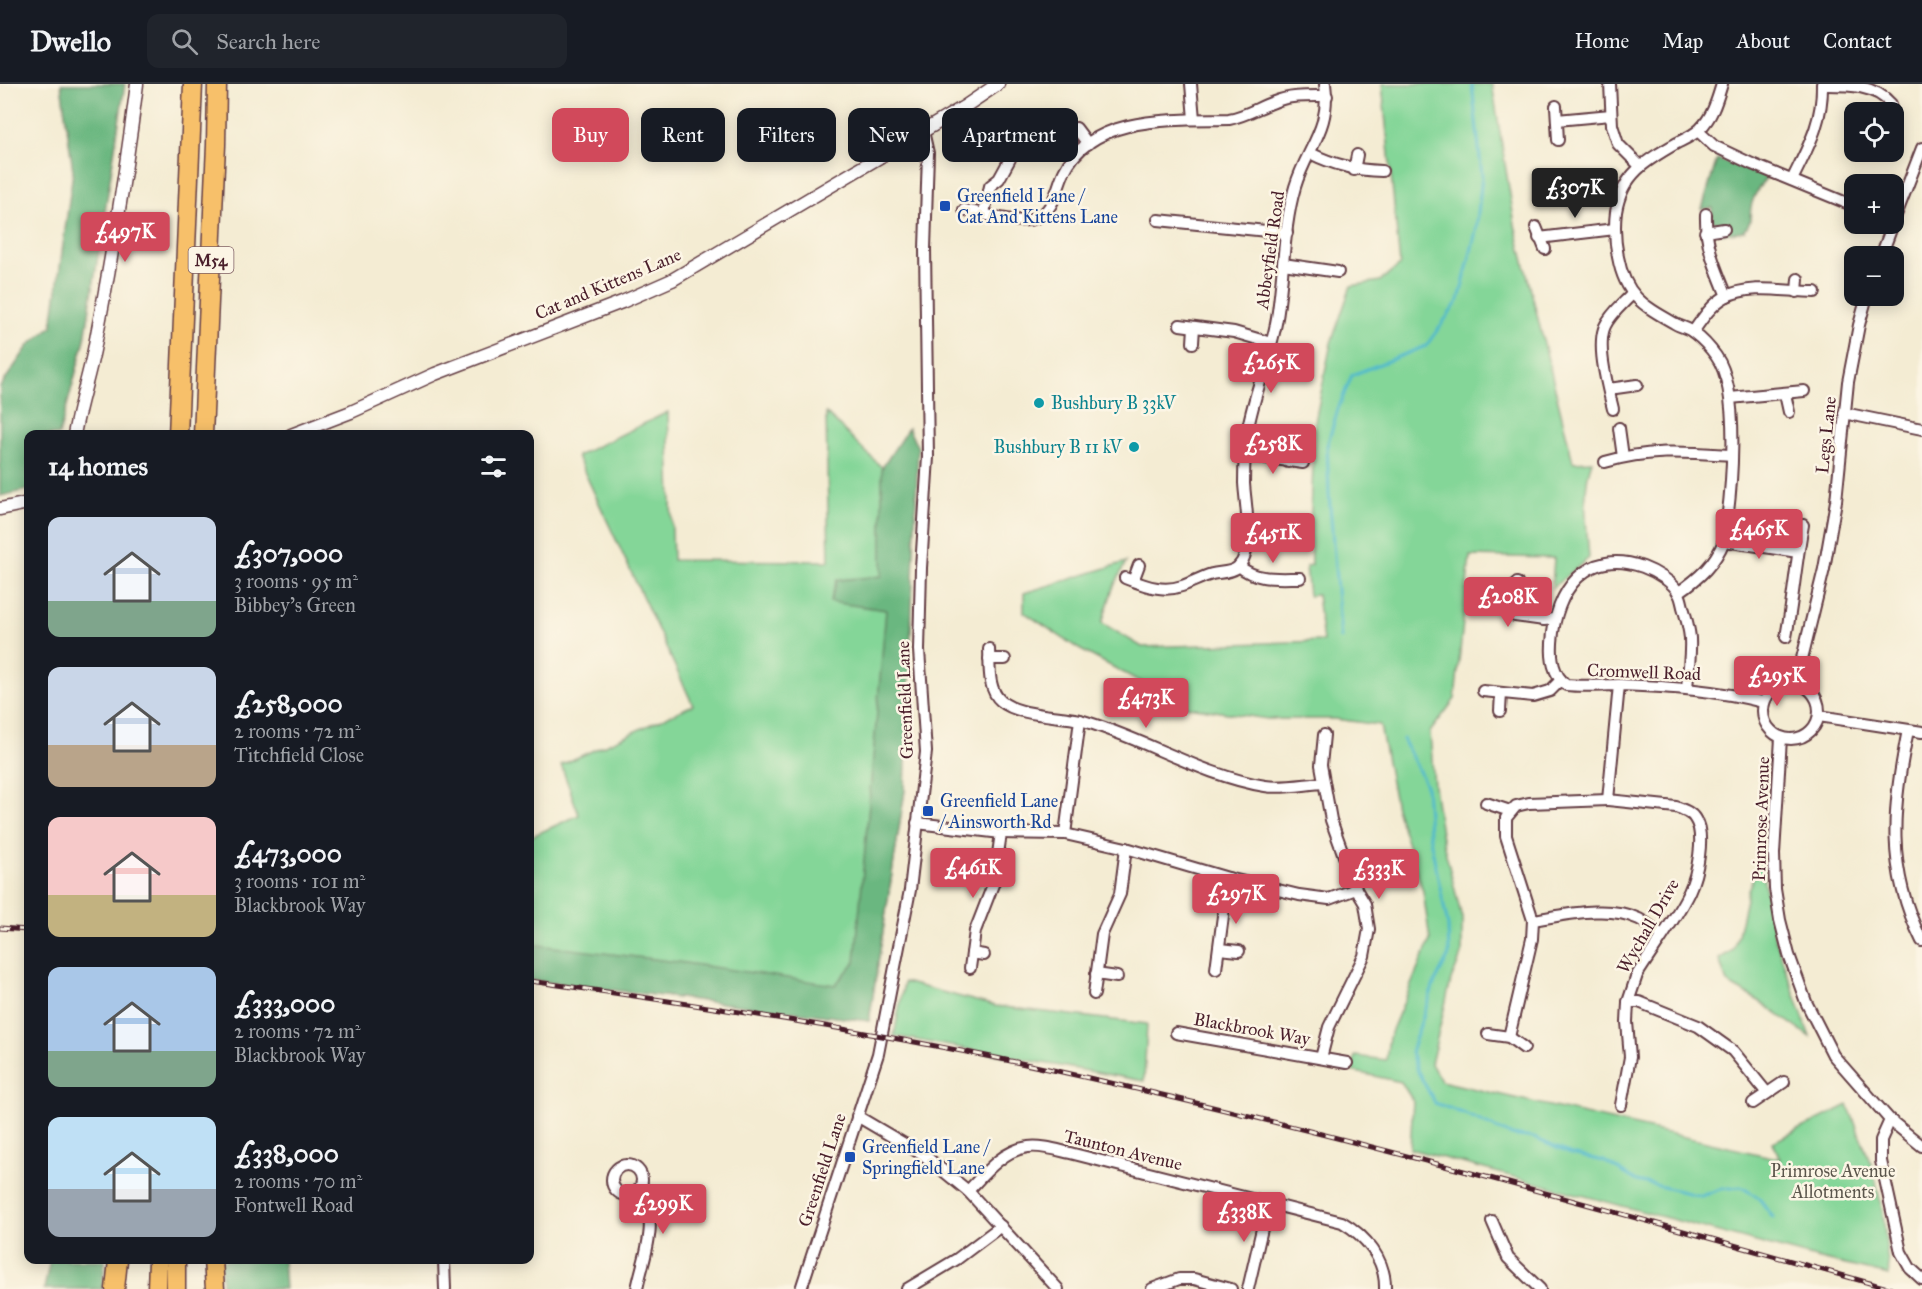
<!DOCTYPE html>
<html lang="en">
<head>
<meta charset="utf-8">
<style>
  :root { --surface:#171b24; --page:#20242c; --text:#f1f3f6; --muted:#9ea1a6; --line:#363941; --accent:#d1495b }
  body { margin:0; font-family:"IM FELL Great Primer",serif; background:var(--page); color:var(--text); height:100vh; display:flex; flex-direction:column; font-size:22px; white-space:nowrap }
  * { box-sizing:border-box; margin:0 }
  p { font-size:20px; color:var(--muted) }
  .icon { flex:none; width:33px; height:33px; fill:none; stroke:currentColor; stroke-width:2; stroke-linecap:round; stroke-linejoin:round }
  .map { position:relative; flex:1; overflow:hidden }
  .sheet { position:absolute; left:24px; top:346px; width:510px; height:834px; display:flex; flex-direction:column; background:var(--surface); border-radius:12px; box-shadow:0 3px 15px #0003 }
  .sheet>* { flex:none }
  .hud { position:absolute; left:552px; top:24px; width:570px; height:54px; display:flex; gap:12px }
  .tools { position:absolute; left:1844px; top:18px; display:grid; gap:12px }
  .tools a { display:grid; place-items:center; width:60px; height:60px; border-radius:12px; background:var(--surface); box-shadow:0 3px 15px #0003; font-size:30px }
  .price { position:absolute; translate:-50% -51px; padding:0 14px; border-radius:6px; background:var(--accent); color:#fff; font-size:20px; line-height:39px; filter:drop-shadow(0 2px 3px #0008) }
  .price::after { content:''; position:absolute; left:50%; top:36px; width:18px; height:14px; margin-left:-9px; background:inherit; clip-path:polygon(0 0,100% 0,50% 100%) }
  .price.active { background:#222; color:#fff }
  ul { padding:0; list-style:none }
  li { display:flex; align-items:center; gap:18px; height:150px; padding:0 24px }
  li span { display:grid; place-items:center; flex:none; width:168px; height:120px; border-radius:12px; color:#555 }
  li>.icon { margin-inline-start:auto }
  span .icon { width:72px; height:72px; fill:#fffc; stroke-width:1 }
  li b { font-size:26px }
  h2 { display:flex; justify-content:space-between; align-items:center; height:72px; padding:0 24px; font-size:26px }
  .tag { padding:0 21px; border-radius:12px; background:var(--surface); box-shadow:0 3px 15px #0003; font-size:21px; line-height:54px }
  .tag.active { background:var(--accent); color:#fff }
  header { display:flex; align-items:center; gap:36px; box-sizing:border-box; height:84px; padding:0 30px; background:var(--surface); border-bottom:2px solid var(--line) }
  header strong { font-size:28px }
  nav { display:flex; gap:33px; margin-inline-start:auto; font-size:21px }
  .search { width:420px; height:54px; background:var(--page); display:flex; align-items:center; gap:15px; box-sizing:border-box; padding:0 21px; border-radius:12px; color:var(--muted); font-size:22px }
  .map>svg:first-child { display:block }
  .green { fill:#84d698; stroke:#677a62; stroke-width:1.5 }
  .forest { fill:#6bb780; stroke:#5a6b56; stroke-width:1.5 }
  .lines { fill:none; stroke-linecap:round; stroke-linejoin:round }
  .stream { stroke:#50b9cd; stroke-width:3 }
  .minor-casing { stroke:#643e44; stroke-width:14 }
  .tertiary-casing { stroke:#643e44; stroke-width:15 }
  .motorway-casing { stroke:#643e44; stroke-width:21 }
  .minor { stroke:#fff; stroke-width:10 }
  .tertiary { stroke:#fff; stroke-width:12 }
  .motorway { stroke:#f7c06b; stroke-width:18 }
  .rail-casing { stroke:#4a1f2b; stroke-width:5 }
  .rail { stroke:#fcf5e5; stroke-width:3; stroke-dasharray:9; stroke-linecap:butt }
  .transit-dot { fill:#1a4fb4; stroke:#fcf5e5; stroke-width:2 }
  .culture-dot { fill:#0f9aa8; stroke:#fcf5e5; stroke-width:2 }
  .labels { text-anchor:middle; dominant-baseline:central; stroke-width:5; stroke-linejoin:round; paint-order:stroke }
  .shield { fill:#fcf5e5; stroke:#7f5f63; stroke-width:1.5 }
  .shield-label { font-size:16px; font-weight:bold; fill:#4a1f2b }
  .transit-label { font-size:18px; fill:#164399; stroke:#fcf5e5; text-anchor:start }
  .street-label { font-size:18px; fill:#4a1f2b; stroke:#fcf5e5 }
  .culture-label { font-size:18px; fill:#0d838f; stroke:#fcf5e5; text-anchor:start }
  .park-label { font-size:18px; fill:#5b564c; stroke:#fcf5e5 }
</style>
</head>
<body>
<header>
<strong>Dwello</strong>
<div class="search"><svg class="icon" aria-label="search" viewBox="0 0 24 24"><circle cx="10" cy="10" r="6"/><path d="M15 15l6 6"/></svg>Search here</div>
<nav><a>Home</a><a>Map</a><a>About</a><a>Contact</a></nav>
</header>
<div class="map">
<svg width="1922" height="1205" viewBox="0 0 1922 1205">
  <rect width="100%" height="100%" fill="#fcf5e5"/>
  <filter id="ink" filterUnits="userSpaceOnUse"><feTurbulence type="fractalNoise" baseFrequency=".0167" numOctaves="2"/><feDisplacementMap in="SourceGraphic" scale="12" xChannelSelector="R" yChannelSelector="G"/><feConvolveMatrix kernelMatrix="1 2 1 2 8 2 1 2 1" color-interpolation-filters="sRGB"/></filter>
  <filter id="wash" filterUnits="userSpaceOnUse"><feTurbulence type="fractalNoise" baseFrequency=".008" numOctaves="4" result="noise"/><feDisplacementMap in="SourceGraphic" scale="24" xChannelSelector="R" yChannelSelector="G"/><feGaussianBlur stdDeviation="1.35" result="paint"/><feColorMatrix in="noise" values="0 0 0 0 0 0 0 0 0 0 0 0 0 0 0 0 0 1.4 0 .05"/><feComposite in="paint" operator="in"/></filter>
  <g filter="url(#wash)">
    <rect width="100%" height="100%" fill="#f4ecd3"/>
    <g class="green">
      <path d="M1382,0h110l23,141 58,237 19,-1c-11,30 -5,66 -3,97l-37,30 2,-30 -84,-2 -15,143 -25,33 4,54 7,48 21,84v36l-11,26 -20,84 10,17 339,78 -7,-17 75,-37 25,64 10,44 6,62 -77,-18 -402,-108 3,-48 -12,-19 -50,-11 4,-15 31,4 3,-23 41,-97 -7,-49 -27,-83 -16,-83 -45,-6h-67l-80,-12 -109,-58 -55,-37v-19l102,-31 -13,26 -11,35 40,24 181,-6 -6,-46 -8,1 -3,-30 5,-1 -1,-32 5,-111 16,-79 20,-57 29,-5 20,-16z"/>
      <polygon points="668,328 673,476 829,477 826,329 901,402 905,706 869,937 530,896 530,753 579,731 561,681 693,621 577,372"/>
      <polygon points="1762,748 1764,797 1775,855 1810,953 1759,917 1727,899 1719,875 1733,866 1738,851 1748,806 1756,787 1757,752"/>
      <polygon points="904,898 995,922 1147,940 1144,997 894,952"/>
    </g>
    <g class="forest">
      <polygon points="61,0 125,0 85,255 59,351 28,351 28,406 0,412 0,303 29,261 52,242 73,87"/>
      <path d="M1717,75l50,18c-7,8 -12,16 -15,26 -4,14 2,15 -8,28l-21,3 -1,-9 -10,-4v-13l-10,1z"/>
      <polygon points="908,344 918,364 905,706 869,937 530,896 530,860 678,878 835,901 855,878 886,526 830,518 837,496 882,492 882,384"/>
      <polygon points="50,1176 105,1176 102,1205 44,1205"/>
      <polygon points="221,1176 283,1176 285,1205 222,1205"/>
    </g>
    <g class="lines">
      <g class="stream">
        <polyline points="1341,554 1329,410 1327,362 1338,325 1352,291 1426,262 1459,216 1476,147 1482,92 1472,0"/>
        <polyline points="1403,655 1426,701 1429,750 1448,842 1449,871 1434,900 1411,968 1417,986 1435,1019 1465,1030 1511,1051 1534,1054 1571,1070 1604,1077 1637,1097 1701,1112 1720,1105 1741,1103 1758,1113 1773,1133"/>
      </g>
    </g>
  </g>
  <g filter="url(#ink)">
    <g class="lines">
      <g class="minor-casing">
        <g id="minor">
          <polyline points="1191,0 1194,35"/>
          <polyline points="1610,0 1612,41 1618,60 1640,82"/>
          <path d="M1822,1c26,0 52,-1 69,19"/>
          <polyline points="1556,22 1558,56"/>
          <polyline points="1557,36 1611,31"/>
          <polyline points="1076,44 1088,60"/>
          <polyline points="1698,47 1714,62 1752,80 1854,122"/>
          <path d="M1310,69c24,12 45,17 72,18"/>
          <polyline points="1354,86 1357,71"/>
          <path d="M1792,96c16,-33 31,-58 30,-96"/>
          <path d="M964,126c22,3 52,16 72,8 19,-8 20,-29 28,-46 27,-58 112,-52 165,-53 17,-3 30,-12 45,-17 16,-7 35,-6 53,-6"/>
          <polyline points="984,129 990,102 999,95 1010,75"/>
          <path d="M1706,130c-1,31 9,53 21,82"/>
          <polyline points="1158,136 1287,149"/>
          <polyline points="1893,139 1922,64"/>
          <polyline points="1536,143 1545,165"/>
          <polyline points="1705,148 1724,145"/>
          <polyline points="1539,154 1615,145"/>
          <polyline points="1881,172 1893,140"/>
          <polyline points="1283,180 1338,188"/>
          <polyline points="1797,208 1798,195"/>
          <polyline points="1180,241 1234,248 1271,259"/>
          <path d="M1693,248c9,-13 19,-28 32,-35 26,-14 62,-5 90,-5"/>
          <polyline points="1193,259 1194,243"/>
          <polyline points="1609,305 1637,301"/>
          <polyline points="1785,310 1789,328"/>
          <polyline points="1730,314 1804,307"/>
          <path d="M1613,325c-5,-21 -17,-63 -8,-83 6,-13 18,-22 27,-32"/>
          <polyline points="1844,329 1922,345"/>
          <polyline points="1619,344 1623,373"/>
          <polyline points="1245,371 1303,379"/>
          <polyline points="1288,378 1288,363"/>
          <path d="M1605,378c45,-13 80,-10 126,-7"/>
          <polyline points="1724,457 1798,468"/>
          <path d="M1239,482c17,15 39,12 61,12"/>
          <path d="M1125,494c19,7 37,15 57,8 11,-4 20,-9 30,-12 8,-2 19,-1 26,-7 17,-17 7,-63 6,-84 0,-19 1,-37 4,-55 7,-38 23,-73 29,-110 7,-43 6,-90 18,-131 12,-40 36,-57 30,-103"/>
          <polyline points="1133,497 1139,481"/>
          <polyline points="1517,499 1515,532 1544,536 1555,535"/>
          <path d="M1679,508c20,-14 36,-28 45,-51 7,-43 18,-149 -8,-185 -5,-7 -14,-17 -22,-23 -5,-5 -14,-6 -20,-10 -32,-18 -49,-28 -56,-66 -3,-15 -4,-30 -2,-45 6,-38 31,-52 61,-69 8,-4 17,-8 23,-14 13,-13 17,-29 22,-45"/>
          <path d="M1786,553c7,-37 10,-75 17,-112"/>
          <path d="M989,565c1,16 -2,40 12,52 17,15 57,14 79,19 62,17 122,56 185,66 17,3 41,-2 59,-3"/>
          <polyline points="989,575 1005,575"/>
          <circle cx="1791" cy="627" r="28"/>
          <polyline points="1796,599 1824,485 1836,417 1848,298 1859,241 1867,212"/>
          <path d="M1619,601l-11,115 68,7c8,3 15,5 19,12 11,16 2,56 -6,73 -13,27 -36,57 -52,83l-9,27 -1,20 3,35 -9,48"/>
          <path d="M1687,605c1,-16 4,-34 3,-51 -1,-10 -4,-21 -7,-31 -1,-4 -2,-10 -4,-13 -5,-12 -25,-23 -36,-27 -57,-20 -88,24 -91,76 -1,16 1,31 14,42 18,2 37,0 55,0 48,2 96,5 142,17"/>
          <polyline points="1483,607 1533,612 1550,607 1561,596"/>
          <polyline points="1500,627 1501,609"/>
          <polyline points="1819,632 1922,648"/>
          <path d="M1908,646c-15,76 -23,138 14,211"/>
          <polyline points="1781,654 1774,770 1775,805 1780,836 1789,871 1806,918 1833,971 1890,1036 1922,1062"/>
          <polyline points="1486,719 1510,727"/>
          <polyline points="917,739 1001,749 1065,750 1126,764 1228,794 1299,811 1329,815 1356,805"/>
          <polyline points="1065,750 1080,636"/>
          <path d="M1533,836c32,-5 76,-16 106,-1 8,4 16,11 23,16"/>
          <polyline points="1219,865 1239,867"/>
          <polyline points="972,869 984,871"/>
          <polyline points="970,884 975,847 994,798 1001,749"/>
          <polyline points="1216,885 1228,794"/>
          <polyline points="1096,890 1117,893"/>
          <polyline points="1094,910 1102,850 1120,810 1126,764"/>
          <polyline points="1628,918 1639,918 1698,942 1733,967 1767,1009"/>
          <polyline points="1176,949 1347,979"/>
          <polyline points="1488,950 1509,953 1524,964"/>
          <polyline points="1509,953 1532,855 1533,836 1506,752 1506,734 1516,722 1529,719 1608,716"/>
          <polyline points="1321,974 1329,943 1364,872 1369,845 1365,820 1356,805 1331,736 1321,681 1324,651"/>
          <polyline points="1753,1019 1784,998"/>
          <polyline points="857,1032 925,1072 968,1107 1058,1205"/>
          <polyline points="1890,1036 1881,1056 1881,1077 1901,1168 1910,1184 1922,1195"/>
          <circle cx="627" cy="1096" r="15"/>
          <path d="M968,1107c16,-17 35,-41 60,-44 13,-2 29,3 42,6l272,69c24,14 44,38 43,67"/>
          <polyline points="1492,1137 1508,1174 1540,1205"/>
          <polyline points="444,1176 445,1205"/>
          <path d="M637,1205c6,-32 25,-69 1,-98"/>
          <polyline points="801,1205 878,970 910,806 926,668 919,566 921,484 928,373 925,165 928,69 923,47"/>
          <polyline points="907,1205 957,1175 1001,1142"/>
          <polyline points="1152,1205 1179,1195 1194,1195 1231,1205"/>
          <polyline points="1248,1205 1268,1119"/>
        </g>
      </g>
      <g class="tertiary-casing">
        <g id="tertiary">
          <path d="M74,351c5,-29 14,-56 20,-85 17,-88 32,-177 43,-266"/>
          <polyline points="291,351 351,328 435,290 622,218 672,196 964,23 998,0"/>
          <polyline points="0,425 28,419"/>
        </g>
      </g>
      <g class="motorway-casing">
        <g id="motorway">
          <polyline points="178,351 193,0"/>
          <polyline points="203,351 216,61 217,0"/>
          <polyline points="213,1176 215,1205"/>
          <polyline points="115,1205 118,1176"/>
          <polyline points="157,1205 158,1176"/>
          <polyline points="176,1205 176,1176"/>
        </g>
      </g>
      <use href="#minor" class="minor"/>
      <use href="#tertiary" class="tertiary"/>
      <use href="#motorway" class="motorway"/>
      <g class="rail-casing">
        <g id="rail">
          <polyline points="0,844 28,846"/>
          <path d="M530,897c178,25 356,52 532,91 279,62 554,140 829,217"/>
        </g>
      </g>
      <use href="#rail" class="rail"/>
    </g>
  </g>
  <g class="transit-dot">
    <rect x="939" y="116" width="12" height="12" rx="3"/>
    <rect x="922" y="721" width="12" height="12" rx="3"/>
    <rect x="844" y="1067" width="12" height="12" rx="3"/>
  </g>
  <g class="culture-dot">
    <circle cx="1039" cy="319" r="6"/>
    <circle cx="1134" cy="363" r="6"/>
  </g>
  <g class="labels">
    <rect class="shield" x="188.5" y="163" width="45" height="26" rx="4.5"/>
    <g class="shield-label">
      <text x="211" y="176">M54</text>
    </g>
    <g class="transit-label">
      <text x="957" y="112">Greenfield Lane /<tspan x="957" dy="21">Cat And Kittens Lane</tspan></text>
      <text x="940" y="717">Greenfield Lane<tspan x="940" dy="21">/ Ainsworth Rd</tspan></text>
      <text x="862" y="1063">Greenfield Lane /<tspan x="862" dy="21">Springfield Lane</tspan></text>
    </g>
    <g class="street-label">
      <text transform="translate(1270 166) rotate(-82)">Abbeyfield Road</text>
      <text transform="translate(608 200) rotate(-23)">Cat and Kittens Lane</text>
      <text transform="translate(1826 351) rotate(-84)">Legs Lane</text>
      <text transform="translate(1644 588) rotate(2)">Cromwell Road</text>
      <text transform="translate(905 616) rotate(-92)">Greenfield Lane</text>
      <text transform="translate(1761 735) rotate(-88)">Primrose Avenue</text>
      <text transform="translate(1648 842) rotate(-60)">Wychall Drive</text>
      <text transform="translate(1252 945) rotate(10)">Blackbrook Way</text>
      <text transform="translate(1123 1066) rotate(14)">Taunton Avenue</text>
      <text transform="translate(822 1086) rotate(-72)">Greenfield Lane</text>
    </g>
    <g class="culture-label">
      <text x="1051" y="319">Bushbury B 33kV</text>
      <text x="1122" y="363" text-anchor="end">Bushbury B 11 kV</text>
    </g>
    <g class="park-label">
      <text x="1833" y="1087">Primrose Avenue<tspan x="1833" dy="21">Allotments</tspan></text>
    </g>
  </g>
</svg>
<div class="tools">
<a><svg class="icon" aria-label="locate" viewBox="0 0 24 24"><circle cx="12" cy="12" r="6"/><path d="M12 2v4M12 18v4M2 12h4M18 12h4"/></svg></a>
<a>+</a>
<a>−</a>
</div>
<b class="price active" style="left:1575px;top:135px">£307K</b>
<b class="price" style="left:125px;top:179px">£497K</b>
<b class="price" style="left:1271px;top:310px">£265K</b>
<b class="price" style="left:1273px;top:391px">£258K</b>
<b class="price" style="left:1759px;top:476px">£465K</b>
<b class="price" style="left:1273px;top:480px">£451K</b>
<b class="price" style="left:1508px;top:544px">£208K</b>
<b class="price" style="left:1777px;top:623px">£295K</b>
<b class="price" style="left:1146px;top:645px">£473K</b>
<b class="price" style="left:973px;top:815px">£461K</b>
<b class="price" style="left:1379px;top:816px">£333K</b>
<b class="price" style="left:1236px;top:841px">£297K</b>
<b class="price" style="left:663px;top:1151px">£299K</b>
<b class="price" style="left:1244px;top:1159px">£338K</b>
<div class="hud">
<a class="tag active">Buy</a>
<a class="tag">Rent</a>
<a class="tag">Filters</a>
<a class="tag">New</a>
<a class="tag">Apartment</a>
</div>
<section class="sheet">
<h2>14 homes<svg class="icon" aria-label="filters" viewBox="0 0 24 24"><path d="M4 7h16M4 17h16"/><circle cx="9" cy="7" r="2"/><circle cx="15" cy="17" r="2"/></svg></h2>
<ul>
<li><span style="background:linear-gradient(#c9d6e8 70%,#7fa58c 0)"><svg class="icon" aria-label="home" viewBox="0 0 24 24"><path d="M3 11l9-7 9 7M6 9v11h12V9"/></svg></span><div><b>£307,000</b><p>3 rooms · 95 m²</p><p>Bibbey's Green</p></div></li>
<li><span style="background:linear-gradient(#c9d6e8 65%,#b9a48a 0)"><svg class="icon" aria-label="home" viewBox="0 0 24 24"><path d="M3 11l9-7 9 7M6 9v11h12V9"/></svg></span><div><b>£258,000</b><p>2 rooms · 72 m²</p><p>Titchfield Close</p></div></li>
<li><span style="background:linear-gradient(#f6c9c9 65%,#c2b280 0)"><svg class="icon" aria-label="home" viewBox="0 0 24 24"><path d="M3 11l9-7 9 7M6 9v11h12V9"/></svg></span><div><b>£473,000</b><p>3 rooms · 101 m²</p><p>Blackbrook Way</p></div></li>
<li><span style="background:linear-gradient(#a9c7e8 70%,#7fa58c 0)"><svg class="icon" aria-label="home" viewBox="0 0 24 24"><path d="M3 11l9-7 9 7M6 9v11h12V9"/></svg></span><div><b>£333,000</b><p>2 rooms · 72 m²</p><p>Blackbrook Way</p></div></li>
<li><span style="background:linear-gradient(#bfe0f5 60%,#9aa5b1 0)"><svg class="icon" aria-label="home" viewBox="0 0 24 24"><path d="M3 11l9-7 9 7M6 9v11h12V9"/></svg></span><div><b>£338,000</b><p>2 rooms · 70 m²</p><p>Fontwell Road</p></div></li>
</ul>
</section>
</div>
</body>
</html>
